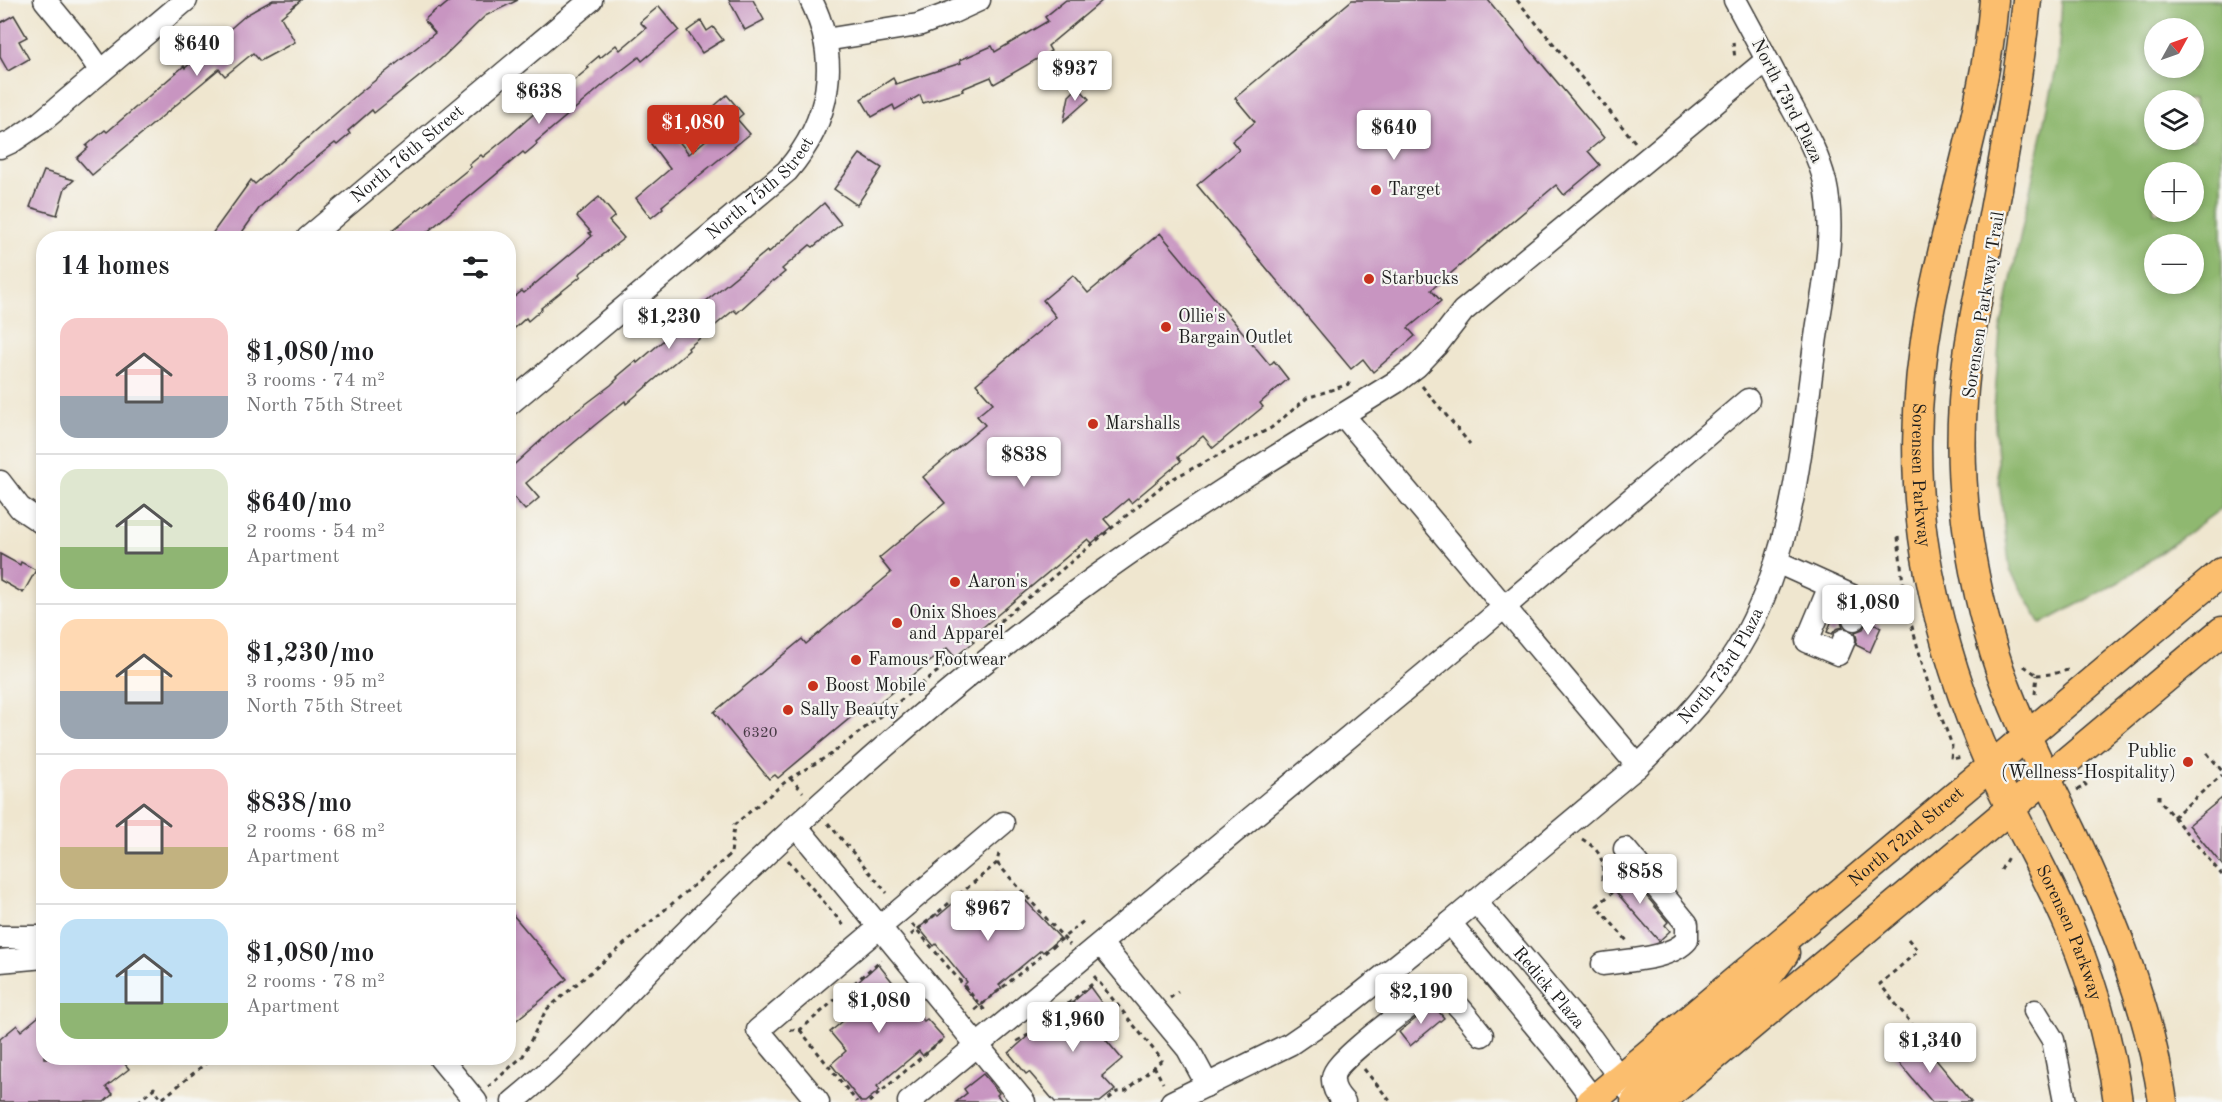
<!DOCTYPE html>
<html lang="en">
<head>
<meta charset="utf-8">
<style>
  :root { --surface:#fff; --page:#f2f2f2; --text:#202124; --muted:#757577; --line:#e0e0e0; --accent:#c8321e }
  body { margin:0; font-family:"Old Standard TT",serif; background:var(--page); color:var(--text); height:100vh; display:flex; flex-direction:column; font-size:22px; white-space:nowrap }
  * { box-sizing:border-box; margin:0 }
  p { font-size:20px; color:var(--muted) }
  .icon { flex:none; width:33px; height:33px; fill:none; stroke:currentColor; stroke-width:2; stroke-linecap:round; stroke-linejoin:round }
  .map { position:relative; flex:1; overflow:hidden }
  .details { position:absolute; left:36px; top:231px; width:480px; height:834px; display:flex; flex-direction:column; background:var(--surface); border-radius:24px; box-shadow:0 3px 9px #0003 }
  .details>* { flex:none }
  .needle { width:39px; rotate:50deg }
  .controls { position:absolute; left:2144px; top:18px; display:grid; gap:12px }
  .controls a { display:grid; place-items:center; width:60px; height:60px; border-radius:50%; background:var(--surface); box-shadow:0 3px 9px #0003; font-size:30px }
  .price { position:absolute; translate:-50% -51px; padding:0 14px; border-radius:6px; background:#fff; color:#222; font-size:20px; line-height:39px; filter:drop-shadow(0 2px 3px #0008) }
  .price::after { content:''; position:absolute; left:50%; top:36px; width:18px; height:14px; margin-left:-9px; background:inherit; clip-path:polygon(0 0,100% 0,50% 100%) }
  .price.on { background:var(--accent); color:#fff }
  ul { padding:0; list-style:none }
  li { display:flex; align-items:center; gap:18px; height:150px; padding:0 24px }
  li+li { border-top:2px solid var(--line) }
  li span { display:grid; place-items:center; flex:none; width:168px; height:120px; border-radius:18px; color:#555 }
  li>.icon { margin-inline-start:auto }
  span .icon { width:72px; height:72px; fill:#fffc; stroke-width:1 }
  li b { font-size:26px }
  h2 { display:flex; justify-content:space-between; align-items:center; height:72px; padding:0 24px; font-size:26px }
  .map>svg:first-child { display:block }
  .forest { fill:#8fb86f; stroke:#566a46; stroke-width:1.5; fill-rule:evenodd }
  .building { fill:#c895c1 }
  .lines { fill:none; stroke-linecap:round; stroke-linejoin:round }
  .minor-casing { stroke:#3c3a37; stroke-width:25 }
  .major-casing { stroke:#3c3a37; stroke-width:31 }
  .path { stroke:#3c3a37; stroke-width:3; stroke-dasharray:4.5 4.5; stroke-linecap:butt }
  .minor { stroke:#fff; stroke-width:22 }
  .major { stroke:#fbbe6e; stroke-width:28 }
  .poi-dot { fill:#c8321e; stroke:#f6f6f2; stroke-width:2 }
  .labels { text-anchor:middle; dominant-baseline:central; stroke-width:4.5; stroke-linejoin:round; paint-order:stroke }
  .number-label { font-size:15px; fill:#473a45 }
  .street-label { font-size:18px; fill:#1c1c1c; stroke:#f6f6f2 }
  .poi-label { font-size:18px; fill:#1c1c1c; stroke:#f6f6f2; text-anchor:start }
</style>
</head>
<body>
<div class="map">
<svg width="2222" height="1102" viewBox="0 0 2222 1102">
  <rect width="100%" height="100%" fill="#f6f6f2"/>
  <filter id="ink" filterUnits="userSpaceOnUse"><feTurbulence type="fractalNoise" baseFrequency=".0167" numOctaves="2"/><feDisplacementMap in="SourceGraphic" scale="12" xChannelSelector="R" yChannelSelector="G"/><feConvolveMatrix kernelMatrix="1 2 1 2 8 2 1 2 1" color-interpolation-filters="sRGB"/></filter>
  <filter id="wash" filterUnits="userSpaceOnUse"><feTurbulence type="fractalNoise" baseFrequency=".008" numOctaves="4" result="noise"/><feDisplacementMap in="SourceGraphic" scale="24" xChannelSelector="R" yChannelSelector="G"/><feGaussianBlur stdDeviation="1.35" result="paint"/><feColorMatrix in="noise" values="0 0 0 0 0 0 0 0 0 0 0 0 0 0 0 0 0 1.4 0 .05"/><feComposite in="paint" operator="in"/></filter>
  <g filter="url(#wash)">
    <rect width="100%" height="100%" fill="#efe6cf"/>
    <path class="forest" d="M2062,0h160v508l-101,73 -80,43 -31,-54 -12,-95 -4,-65 6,-79 58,-271zM2154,28h39v40h-39zM2154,100h39v40h-39zM2154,172h39v40h-39zM2154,244h39v40h-39z"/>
    <g id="blocks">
      <g class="building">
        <polygon points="273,0 301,0 281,17 295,42 260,61 253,53 225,76 219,69 92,175 77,158 88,148 86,146 105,130 107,132 184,66 185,68 246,15"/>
        <polygon points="451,0 518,0 485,16 440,60 374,113 372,110 348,131 350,134 337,145 335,143 297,173 260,207 238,238 209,238 251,180 255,184 358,94 435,33 424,20 438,8 440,9"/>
        <polygon points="729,0 753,0 764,20 745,30"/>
        <polygon points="1066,0 1103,0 1048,46 1051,51 994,84 991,77 962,89 963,91 923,103 920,95 895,110 893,105 872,117 861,99 893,78 896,84 961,63 960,60 992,46 995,52 1048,21 1045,17"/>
        <polygon points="1352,0 1488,0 1604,138 1588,151 1600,165 1564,195 1556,185 1431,290 1441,301 1408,328 1415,336 1373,372 1363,359 1351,369 1197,185 1239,150 1232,141 1255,122 1235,98"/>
        <polygon points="659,6 679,30 642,61 639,57 603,85 536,142 537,144 525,154 523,152 420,238 401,238 393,230 471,167 469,165 481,155 483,157 509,136 566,85 567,86 589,68 587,66 599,56 600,58 616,45 620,50 646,28 640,22"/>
        <polygon points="14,15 27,37 19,41 29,59 8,71 0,57 0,23"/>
        <polygon points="701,21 707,31 713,27 723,40 702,53 687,31"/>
        <polygon points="1078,87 1089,99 1064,121 1069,96"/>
        <polygon points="727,95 743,114 737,119 750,134 662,206 663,208 651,218 636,198 670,169 651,144 669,129 689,154 718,130 705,114"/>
        <polygon points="860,154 882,168 857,205 834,189"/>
        <polygon points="44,171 74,180 65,188 57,215 30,207"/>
        <polygon points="599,197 615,216 609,221 624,238 579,274 581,276 541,308 542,309 528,321 526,318 508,334 508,302 522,291 524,293 592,236 589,233 591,232 577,216"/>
        <polygon points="824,203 841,224 813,247 810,245 782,269 785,272 774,281 773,280 737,313 734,310 688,348 689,350 626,404 625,401 595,425 526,483 539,498 525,510 508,491 508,470 558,425 611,385 618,378 617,377 636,361 637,363 685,322 683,320 767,251 768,253"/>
        <polygon points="1160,233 1270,365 1274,361 1288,379 1260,403 1263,407 1213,448 1203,436 1178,457 1181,461 1131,503 1128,499 1104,519 1111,527 1092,543 1088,539 970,638 974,642 955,657 947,648 876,705 873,702 862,711 861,709 778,778 775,775 769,779 714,712 802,639 806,644 891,573 879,558 945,503 923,477 985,425 977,416 993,403 976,384 1056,317 1043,300 1073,275 1088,293"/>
        <polygon points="0,554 20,565 21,562 36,570 23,593 0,580"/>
        <polygon points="1836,611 1842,614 1841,621 1843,627 1836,629 1832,634 1827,632"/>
        <polygon points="1868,620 1881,627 1870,652 1856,645 1857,639 1855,632 1863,629"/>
        <polygon points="2222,798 2222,865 2189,825"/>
        <polygon points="1625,870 1668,922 1665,925 1670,931 1659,941 1609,884"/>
        <polygon points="995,894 1011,913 1026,901 1060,938 1043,952 1041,950 999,985 1002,988 980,1006 963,986 967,982 936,944 934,946 919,928 936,914 938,916 963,895 976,910"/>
        <polygon points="508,909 567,979 508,1027"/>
        <polygon points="878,964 924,1021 927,1019 944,1038 923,1056 919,1051 877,1086 880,1090 865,1102 861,1102 831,1064 846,1051 830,1032 849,1016 837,1001"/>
        <polygon points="1090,987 1120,1028 1106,1040 1122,1059 1102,1076 1115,1090 1100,1102 1055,1102 1029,1072 1026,1074 1009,1053 1029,1035 1032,1039 1074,1003 1073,1002"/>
        <polygon points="1435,1007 1444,1018 1410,1046 1399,1032 1429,1008"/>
        <polygon points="44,1012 44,1058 120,1058 129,1069 106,1087 113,1094 104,1102 0,1102 0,1039 17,1025 21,1031"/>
        <polygon points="1918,1038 1971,1102 1932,1102 1894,1057"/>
        <polygon points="983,1074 999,1093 997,1095 1003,1102 956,1102 967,1093 964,1089"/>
      </g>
    </g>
  </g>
  <g filter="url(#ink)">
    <use href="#blocks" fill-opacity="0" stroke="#3c3a37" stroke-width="1.5"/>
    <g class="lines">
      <g class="minor-casing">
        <g id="minor">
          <polyline points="45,0 87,51 101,71"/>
          <polyline points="825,40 918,25 953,12 979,0"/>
          <polyline points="0,147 13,141 41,122 186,0"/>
          <path id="s1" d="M308,238l283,-238"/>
          <path id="s2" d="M508,405l279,-234c43,-50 54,-110 24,-171"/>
          <polyline points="1343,415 1638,766"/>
          <polyline points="0,482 20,508 44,524"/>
          <polyline points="1777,562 1861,600 1854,619"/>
          <polyline points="1830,586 1807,641 1838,654 1844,640"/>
          <polyline points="796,826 1024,1102"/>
          <path id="s3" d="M1475,901l116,137 38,53"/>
          <polyline points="1450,923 1563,1059 1595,1102"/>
          <polyline points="0,937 44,937"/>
          <polyline points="1101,944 1188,1049 1202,1075 1205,1086"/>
          <polyline points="0,961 44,957"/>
          <path d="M1603,964c25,-4 68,-5 84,-24v-16l-62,-75"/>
          <polyline points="2035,1011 2053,1040 2065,1102"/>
          <polyline points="440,1058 476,1102"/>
          <path d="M513,1102c61,-50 113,-109 168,-165 51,-51 104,-102 158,-150 83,-75 168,-146 258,-211 97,-70 198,-132 299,-194l21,-16 19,-20 27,-35 304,-251"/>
          <polyline points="818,1102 758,1030 1003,823"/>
          <polyline points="909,1102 1456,648 1748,400"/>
          <path id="s4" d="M1172,1102l118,-58 57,-39 103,-82 188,-157c41,-40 82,-82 109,-133 47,-89 55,-191 68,-289 7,-52 22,-109 10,-162 -7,-29 -23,-56 -37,-82 -17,-33 -35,-67 -53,-100"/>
          <path d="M1344,1102c-7,-7 -12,-15 -11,-25 1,-16 74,-68 90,-81 27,-12 43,21 59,39"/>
        </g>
      </g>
      <g class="major-casing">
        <g id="major">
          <path id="s5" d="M1994,0c-8,105 -45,206 -64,310 -16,86 -18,178 -1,263 13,66 34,131 61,192 25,56 57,109 81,166 23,55 39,112 47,171"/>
          <path d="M2027,0c-9,86 -26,170 -41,255 -9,49 -20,97 -23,147 -6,84 7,170 31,250 19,62 50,120 78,179 41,88 77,175 91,271"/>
          <path id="s6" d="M1591,1102l631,-530"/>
          <path d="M1635,1102c28,-33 65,-56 97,-85 21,-19 36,-41 53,-64"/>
          <polyline points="1660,1102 2222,631"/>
        </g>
      </g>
      <g class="path">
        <polyline points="1517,0 1635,142 1634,144"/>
        <polyline points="1733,42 1735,59"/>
        <polyline points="1422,386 1470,444"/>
        <polyline points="1898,537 1905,602 1927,680 1952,745 1951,759 1963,757"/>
        <polyline points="993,627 1168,481 1271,428 1307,398 1352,383"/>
        <polyline points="2024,666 2037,675"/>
        <polyline points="2037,675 2052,674 2068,670"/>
        <polyline points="2035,694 2037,675"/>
        <polyline points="2207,753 2222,771"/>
        <polyline points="790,778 803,792"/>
        <polyline points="2077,790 2086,785 2081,780"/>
        <polyline points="2159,795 2159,800 2222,875"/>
        <polyline points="2173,817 2222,775"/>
        <polyline points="828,823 887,893"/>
        <path d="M1582,839c17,10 23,20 20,39l10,15 -15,13 31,36"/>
        <polyline points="788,860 846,928"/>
        <polyline points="997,863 1070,945"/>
        <polyline points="2001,870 2009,855"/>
        <polyline points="912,924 987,1013"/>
        <polyline points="911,935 997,863 999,853"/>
        <polyline points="1908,939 1918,951 1880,984 1918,1032"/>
        <polyline points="1094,976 1162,1060 1126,1091 1117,1092 1105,1102"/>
        <polyline points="1170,998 1178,992"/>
        <polyline points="975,1010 1085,920"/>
        <polyline points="790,1030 800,1030 881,960"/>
        <polyline points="800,1030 857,1102"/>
        <polyline points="1017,1041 1034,1032 1097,980"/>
        <polyline points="1154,1066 1163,1083"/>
        <polyline points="1364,1069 1391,1102"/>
        <polyline points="488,1087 523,1056 546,1010 731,854 734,825 790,778 830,755 951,661"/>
        <polyline points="138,1102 154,1088 162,1099 212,1058"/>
        <polyline points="869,1102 944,1038"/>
      </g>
      <use href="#minor" class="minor"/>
      <use href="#major" class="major"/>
    </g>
  </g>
  <g class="poi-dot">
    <circle cx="1376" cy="190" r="6"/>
    <circle cx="1369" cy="279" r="6"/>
    <circle cx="1166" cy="327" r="6"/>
    <circle cx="1093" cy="424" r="6"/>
    <circle cx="955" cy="582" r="6"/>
    <circle cx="897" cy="623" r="6"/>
    <circle cx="856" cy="660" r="6"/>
    <circle cx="813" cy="686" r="6"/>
    <circle cx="788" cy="710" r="6"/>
    <circle cx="2188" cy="762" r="6"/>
  </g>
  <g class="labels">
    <g class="number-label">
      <text x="760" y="733">6320</text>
    </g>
    <g class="street-label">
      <text transform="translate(1787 101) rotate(63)">North 73rd Plaza</text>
      <text stroke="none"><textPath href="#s1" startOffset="130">North 76th Street</textPath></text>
      <text stroke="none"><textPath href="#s2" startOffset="333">North 75th Street</textPath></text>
      <text transform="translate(1984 305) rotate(-81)">Sorensen Parkway Trail</text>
      <text stroke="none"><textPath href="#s5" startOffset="483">Sorensen Parkway</textPath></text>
      <text stroke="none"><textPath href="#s4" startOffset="708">North 73rd Plaza</textPath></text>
      <text stroke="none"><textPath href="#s6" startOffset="412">North 72nd Street</textPath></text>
      <text stroke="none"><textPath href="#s5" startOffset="969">Sorensen Parkway</textPath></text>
      <text stroke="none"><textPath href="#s3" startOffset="114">Redick Plaza</textPath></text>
    </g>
    <g class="poi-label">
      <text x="1388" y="190">Target</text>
      <text x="1381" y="279">Starbucks</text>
      <text x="1178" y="317">Ollie's<tspan x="1178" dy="21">Bargain Outlet</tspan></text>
      <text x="1105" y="424">Marshalls</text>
      <text x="967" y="582">Aaron's</text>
      <text x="909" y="613">Onix Shoes<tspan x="909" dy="21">and Apparel</tspan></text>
      <text x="868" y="660">Famous Footwear</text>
      <text x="825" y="686">Boost Mobile</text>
      <text x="800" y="710">Sally Beauty</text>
      <text x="2176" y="752" text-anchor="end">Public<tspan x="2176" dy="21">(Wellness-Hospitality)</tspan></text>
    </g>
  </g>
</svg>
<div class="controls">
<a><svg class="needle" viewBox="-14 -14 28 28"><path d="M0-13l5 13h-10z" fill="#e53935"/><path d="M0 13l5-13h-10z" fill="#757577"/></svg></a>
<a><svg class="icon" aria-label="layers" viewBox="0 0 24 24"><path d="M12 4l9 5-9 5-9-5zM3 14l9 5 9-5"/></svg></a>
<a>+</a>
<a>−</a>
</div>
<b class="price" style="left:197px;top:77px">$640</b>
<b class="price" style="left:1075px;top:102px">$937</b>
<b class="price" style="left:539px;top:125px">$638</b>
<b class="price on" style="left:693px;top:156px">$1,080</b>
<b class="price" style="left:1394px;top:161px">$640</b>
<b class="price" style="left:669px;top:350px">$1,230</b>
<b class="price" style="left:1024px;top:488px">$838</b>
<b class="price" style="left:1868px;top:636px">$1,080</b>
<b class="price" style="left:1640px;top:905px">$858</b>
<b class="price" style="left:988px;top:942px">$967</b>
<b class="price" style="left:1421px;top:1025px">$2,190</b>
<b class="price" style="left:879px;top:1034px">$1,080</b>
<b class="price" style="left:1073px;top:1053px">$1,960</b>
<b class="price" style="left:1930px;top:1074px">$1,340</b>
<section class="details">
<h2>14 homes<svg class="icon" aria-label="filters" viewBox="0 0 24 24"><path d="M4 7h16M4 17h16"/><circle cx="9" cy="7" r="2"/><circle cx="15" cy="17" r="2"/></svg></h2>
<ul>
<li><span style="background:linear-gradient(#f6c9c9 65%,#9aa5b1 0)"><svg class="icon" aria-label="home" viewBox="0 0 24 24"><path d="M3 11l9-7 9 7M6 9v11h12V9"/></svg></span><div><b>$1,080/mo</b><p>3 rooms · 74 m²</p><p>North 75th Street</p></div></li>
<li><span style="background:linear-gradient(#dfe7d0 65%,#8fb573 0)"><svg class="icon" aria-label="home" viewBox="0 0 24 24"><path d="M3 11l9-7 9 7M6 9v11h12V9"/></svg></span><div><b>$640/mo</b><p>2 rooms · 54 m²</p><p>Apartment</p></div></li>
<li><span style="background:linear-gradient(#ffd9b3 60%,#9aa5b1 0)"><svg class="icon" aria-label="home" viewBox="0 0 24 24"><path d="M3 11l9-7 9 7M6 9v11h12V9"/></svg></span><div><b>$1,230/mo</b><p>3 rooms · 95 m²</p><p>North 75th Street</p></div></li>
<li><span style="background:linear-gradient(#f6c9c9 65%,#c2b280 0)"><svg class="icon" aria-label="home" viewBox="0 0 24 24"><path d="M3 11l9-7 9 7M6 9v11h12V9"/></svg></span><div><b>$838/mo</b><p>2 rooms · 68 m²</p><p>Apartment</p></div></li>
<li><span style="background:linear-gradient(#bfe0f5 70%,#8fb573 0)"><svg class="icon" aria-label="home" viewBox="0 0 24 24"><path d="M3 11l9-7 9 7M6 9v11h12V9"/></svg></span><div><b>$1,080/mo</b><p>2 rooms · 78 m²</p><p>Apartment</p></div></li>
</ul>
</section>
</div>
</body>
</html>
